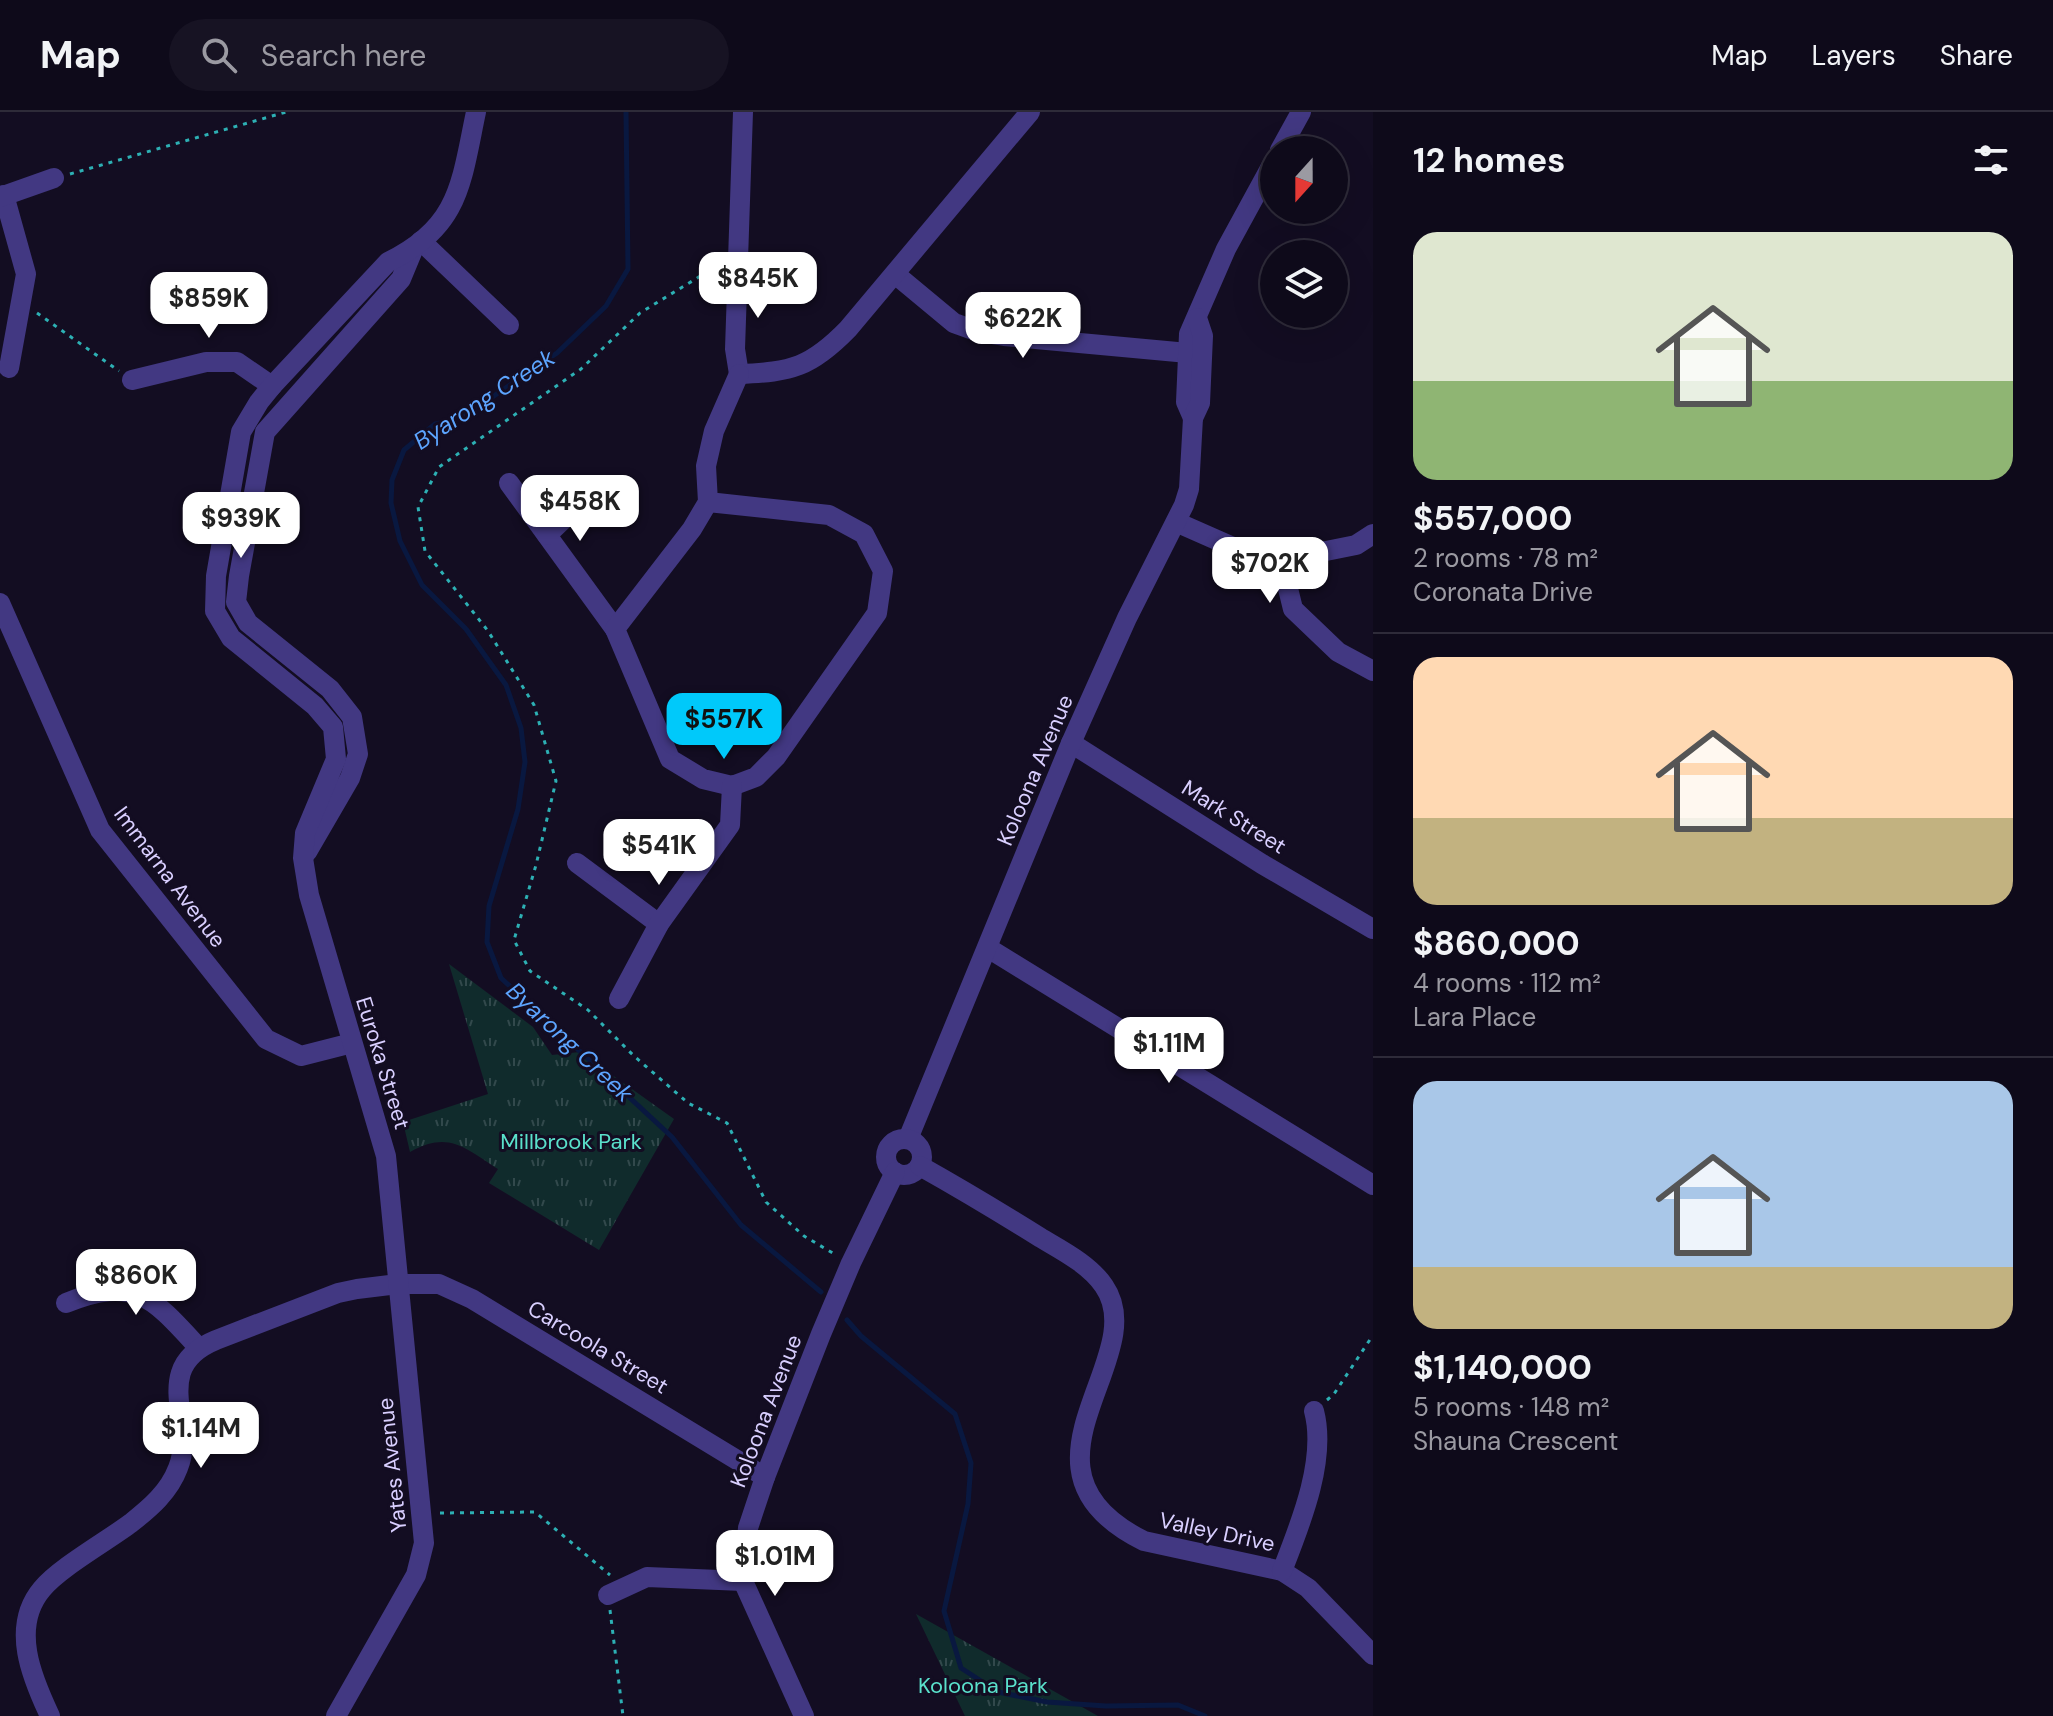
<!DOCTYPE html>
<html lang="en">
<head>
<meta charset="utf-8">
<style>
  :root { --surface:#0e0a1a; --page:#171323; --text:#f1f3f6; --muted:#9b9aa2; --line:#2e2b39; --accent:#00c9fa }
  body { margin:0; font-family:"DM Sans",sans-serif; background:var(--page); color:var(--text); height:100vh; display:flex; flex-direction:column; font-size:30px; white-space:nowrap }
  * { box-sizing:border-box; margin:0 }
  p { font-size:26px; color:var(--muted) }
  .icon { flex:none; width:44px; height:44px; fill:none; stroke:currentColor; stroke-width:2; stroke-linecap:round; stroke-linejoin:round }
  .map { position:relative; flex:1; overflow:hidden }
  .panel { display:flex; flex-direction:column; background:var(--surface); width:680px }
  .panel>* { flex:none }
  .needle { width:52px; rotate:201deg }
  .tools { position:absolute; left:1260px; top:24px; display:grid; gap:16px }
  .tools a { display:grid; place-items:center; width:88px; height:88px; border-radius:50%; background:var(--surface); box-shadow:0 8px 32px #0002,0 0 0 2px var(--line); font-size:40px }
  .price { position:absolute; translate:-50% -68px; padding:0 18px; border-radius:16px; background:#fff; color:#222; font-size:26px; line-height:52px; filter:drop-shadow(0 2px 4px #0008) }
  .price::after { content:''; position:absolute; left:50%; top:48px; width:24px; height:18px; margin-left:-12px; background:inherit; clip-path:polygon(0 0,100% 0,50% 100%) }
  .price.selected { background:var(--accent); color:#111 }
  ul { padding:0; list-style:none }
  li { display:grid; align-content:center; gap:16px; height:424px; padding:0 40px }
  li+li { border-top:2px solid var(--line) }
  li span { display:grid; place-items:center; height:248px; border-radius:24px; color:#555 }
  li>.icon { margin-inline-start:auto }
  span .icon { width:144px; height:144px; fill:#fffc; stroke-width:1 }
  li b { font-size:34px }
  h2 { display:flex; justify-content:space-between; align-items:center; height:96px; padding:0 40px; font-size:34px }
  header { display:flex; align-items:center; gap:48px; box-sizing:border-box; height:112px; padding:0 40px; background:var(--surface); border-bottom:2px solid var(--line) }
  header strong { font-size:38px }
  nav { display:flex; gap:44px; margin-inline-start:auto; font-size:28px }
  .search { width:560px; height:72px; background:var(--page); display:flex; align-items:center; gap:20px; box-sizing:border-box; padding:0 28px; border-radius:44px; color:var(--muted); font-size:30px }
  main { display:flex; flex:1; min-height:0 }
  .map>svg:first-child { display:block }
  .grass { fill:url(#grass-tufts) }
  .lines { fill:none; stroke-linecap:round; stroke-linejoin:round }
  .stream { stroke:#091840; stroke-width:5 }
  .path { stroke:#2db0b4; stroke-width:3; stroke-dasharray:4 6; stroke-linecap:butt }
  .minor { stroke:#423882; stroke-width:20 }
  .labels { text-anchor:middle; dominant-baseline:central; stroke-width:6; stroke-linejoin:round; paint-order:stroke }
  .street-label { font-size:22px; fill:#d9cfff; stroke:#130d22 }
  .park-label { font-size:22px; fill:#5ae0cb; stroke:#130d22 }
  .water-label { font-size:24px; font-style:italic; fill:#5da5ff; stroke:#130d22 }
</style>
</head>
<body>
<header>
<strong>Map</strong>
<div class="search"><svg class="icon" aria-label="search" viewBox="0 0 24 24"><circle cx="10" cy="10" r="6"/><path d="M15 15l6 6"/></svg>Search here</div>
<nav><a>Map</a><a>Layers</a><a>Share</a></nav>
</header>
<main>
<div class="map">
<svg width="1373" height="1604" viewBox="0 0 1373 1604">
  <defs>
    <pattern id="grass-tufts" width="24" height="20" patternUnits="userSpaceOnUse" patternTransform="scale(2)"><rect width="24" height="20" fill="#102b2c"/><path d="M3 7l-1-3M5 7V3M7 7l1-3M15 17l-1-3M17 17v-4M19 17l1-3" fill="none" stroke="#32494c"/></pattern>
  </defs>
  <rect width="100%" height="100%" fill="#130d22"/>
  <g class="grass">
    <path d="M449,852l84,63 19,28 28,-3 94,67 -75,131 -110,-67 9,-14c-33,-21 -49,-39 -88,-17l-7,-30 85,-28z"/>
    <polygon points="916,1502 1098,1604 965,1604"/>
  </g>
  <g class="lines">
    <g class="stream">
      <polyline points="626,0 628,157 606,194 557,241 460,307 435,312 404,338 392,368 391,391 400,429 422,473 466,517 506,573 521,616 525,650 518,697 489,794 487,830 501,866 672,1025 741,1113 821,1180"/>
      <polyline points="847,1208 861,1224 955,1302 971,1351 968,1392 944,1499 961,1556 998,1580 1047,1590 1106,1594 1178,1593 1205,1604"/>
    </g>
    <g class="path">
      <polyline points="70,62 286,0"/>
      <polyline points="719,159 707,160 640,201 581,257 439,355 418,395 425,439 488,519 534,593 556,669 536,753 514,828 530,859 588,898 634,944 688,991 727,1011 766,1090 804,1124 836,1143"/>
      <polyline points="37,201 119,259"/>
      <polyline points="1327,1288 1334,1282 1373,1223"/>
      <polyline points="440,1401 535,1400 610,1463"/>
      <polyline points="610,1498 623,1604"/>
    </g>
    <g class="minor">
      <polyline points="1280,38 1301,0"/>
      <polyline points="4,83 26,162 9,256"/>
      <polyline points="0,85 54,66"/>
      <polyline points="421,129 509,213"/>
      <polyline points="895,162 954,211 979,220 1004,224 1188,241"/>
      <path d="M739,262c53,-2 72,-7 109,-45l182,-217"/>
      <polyline points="739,262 735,237 743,0"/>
      <polyline points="132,268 206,250 237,250 272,274"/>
      <polyline points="1193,306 1186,290 1189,222 1226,137 1274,49"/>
      <polyline points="509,371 615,517"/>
      <polyline points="708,390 829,403 864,422 883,459 877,501 776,645 756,665 732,674 703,667 670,647 615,517 692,417 708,390 706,354 714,319 739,262"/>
      <polyline points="1176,410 1235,436 1281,448 1293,497 1338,540 1373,559"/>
      <polyline points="547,423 568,403"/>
      <polyline points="1281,448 1356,433 1373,422"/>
      <polyline points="0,491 100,718 266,927 301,944 352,931"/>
      <polyline points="1071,631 1262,752 1373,817"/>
      <polyline points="307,740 350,666 358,642 352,605 330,577 248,511 236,490 239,464 265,320 401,167 413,138"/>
      <polyline points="577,751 659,812"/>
      <polyline points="988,836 1373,1073"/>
      <polyline points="619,887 659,812 730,713 732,674"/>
      <polyline points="908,1027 1071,631 1127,506 1184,393 1189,377 1193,306 1200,291 1203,224 1197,206"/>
      <circle cx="904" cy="1045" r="18"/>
      <path d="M920,1054c41,23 81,47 121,72 22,13 49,27 63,48 50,72 -106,183 40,255l138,30 26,17 65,67"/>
      <path d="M66,1191c69,-28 87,-5 132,44"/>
      <path d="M1282,1459c18,-46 45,-111 32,-160"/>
      <polyline points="608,1483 647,1465 743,1469"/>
      <path d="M50,1604c-18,-38 -40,-89 -8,-127 17,-21 65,-48 89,-66 19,-15 38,-31 47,-55 19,-46 -30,-100 38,-128l122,-47 19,-4 41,-5h41l33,15 293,178"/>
      <path d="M336,1604l80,-141 8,-32 -38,-387 -77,-261 -6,-37 2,-25 31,-74 -3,-32 -18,-21 -84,-68 -16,-27 1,-35 25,-144 18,-30 13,-16 116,-124c72,-35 73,-79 88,-150"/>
      <polyline points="804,1604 743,1469 748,1416 765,1365 821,1222 851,1151 895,1060"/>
    </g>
  </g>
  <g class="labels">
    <g class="street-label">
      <text transform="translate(1035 658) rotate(-67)">Koloona Avenue</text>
      <text transform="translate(1234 705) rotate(32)">Mark Street</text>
      <text transform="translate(170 765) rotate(53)">Immarna Avenue</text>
      <text transform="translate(383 951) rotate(73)">Euroka Street</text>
      <text transform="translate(598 1235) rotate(31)">Carcoola Street</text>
      <text transform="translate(766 1299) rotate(-69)">Koloona Avenue</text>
      <text transform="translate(392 1353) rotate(-96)">Yates Avenue</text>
      <text transform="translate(1217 1420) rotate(12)">Valley Drive</text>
    </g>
    <g class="park-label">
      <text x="571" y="1029">Millbrook Park</text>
      <text x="983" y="1573">Koloona Park</text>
    </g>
    <g class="water-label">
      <text transform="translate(484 287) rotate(-33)">Byarong Creek</text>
      <text transform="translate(570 930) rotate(43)">Byarong Creek</text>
    </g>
  </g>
</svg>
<div class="tools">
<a><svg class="needle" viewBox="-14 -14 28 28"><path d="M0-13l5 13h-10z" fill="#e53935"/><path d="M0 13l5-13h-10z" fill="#9b9aa2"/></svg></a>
<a><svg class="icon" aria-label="layers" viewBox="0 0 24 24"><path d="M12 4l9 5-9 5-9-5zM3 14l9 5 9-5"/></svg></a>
</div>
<b class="price" style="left:758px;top:208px">$845K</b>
<b class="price" style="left:209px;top:228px">$859K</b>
<b class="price" style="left:1023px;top:248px">$622K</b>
<b class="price" style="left:580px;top:431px">$458K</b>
<b class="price" style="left:241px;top:448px">$939K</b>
<b class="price" style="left:1270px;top:493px">$702K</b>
<b class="price selected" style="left:724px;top:649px">$557K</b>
<b class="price" style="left:659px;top:775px">$541K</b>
<b class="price" style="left:1169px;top:973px">$1.11M</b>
<b class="price" style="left:136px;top:1205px">$860K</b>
<b class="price" style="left:201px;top:1358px">$1.14M</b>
<b class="price" style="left:775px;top:1486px">$1.01M</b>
</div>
<section class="panel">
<h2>12 homes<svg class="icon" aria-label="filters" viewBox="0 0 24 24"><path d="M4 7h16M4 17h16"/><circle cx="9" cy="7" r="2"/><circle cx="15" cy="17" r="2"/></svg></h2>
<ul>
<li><span style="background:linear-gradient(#dfe7d0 60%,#8fb573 0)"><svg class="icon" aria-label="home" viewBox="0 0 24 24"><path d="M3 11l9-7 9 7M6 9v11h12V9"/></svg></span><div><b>$557,000</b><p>2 rooms · 78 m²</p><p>Coronata Drive</p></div></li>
<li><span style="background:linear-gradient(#ffd9b3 65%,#c2b280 0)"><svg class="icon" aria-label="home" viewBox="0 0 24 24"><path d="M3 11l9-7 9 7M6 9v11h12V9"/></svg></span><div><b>$860,000</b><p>4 rooms · 112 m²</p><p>Lara Place</p></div></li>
<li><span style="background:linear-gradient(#a9c7e8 75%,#c2b280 0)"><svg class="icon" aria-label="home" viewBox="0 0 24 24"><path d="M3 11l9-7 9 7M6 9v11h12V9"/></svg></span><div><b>$1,140,000</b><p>5 rooms · 148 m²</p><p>Shauna Crescent</p></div></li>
</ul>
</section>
</main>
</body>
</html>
